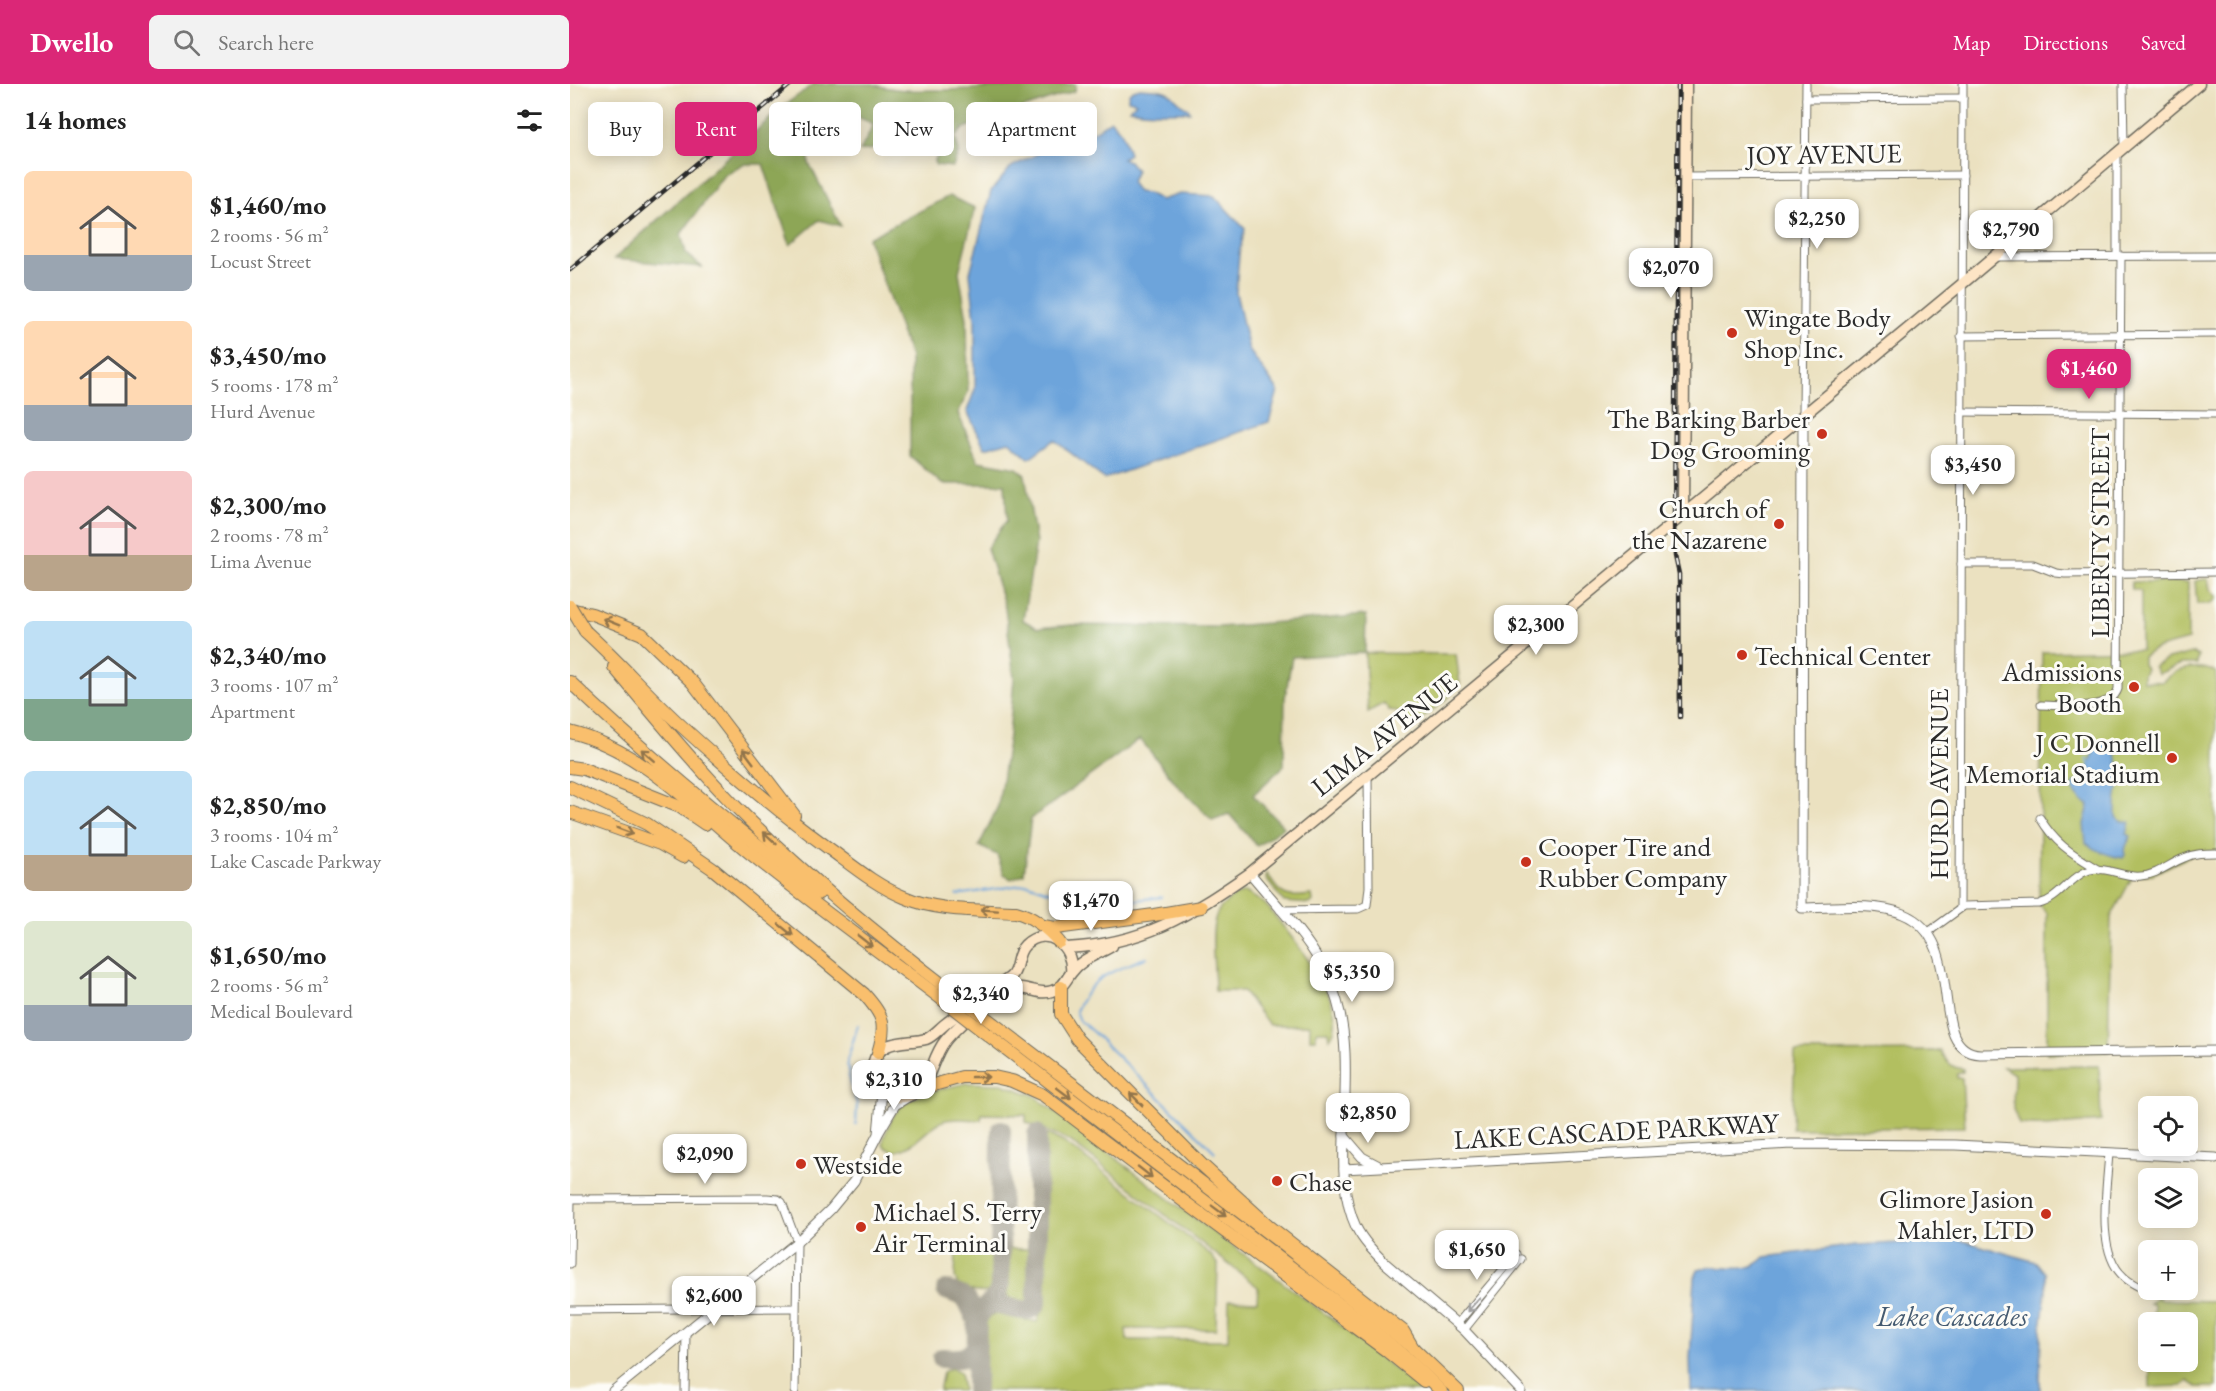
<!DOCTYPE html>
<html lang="en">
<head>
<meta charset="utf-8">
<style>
  :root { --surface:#fff; --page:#f2f2f2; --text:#222; --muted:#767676; --accent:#db2777 }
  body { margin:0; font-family:"EB Garamond",serif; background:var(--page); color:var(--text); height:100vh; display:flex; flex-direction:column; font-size:22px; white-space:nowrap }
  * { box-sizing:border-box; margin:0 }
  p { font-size:20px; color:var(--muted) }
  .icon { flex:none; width:33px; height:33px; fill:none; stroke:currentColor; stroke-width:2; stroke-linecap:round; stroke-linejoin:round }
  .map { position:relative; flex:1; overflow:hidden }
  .side { display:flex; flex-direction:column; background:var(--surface); width:570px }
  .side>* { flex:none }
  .top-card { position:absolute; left:18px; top:18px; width:570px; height:54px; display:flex; gap:12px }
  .controls { position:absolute; left:1568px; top:1012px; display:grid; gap:12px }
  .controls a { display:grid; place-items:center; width:60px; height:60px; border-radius:9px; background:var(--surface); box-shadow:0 3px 15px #0003; font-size:30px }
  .price { position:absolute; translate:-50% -51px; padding:0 14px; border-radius:12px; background:#fff; color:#222; font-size:20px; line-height:39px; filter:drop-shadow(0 2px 3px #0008) }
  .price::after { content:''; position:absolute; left:50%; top:36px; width:18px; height:14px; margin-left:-9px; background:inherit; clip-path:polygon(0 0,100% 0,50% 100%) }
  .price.on { background:var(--accent); color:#fff }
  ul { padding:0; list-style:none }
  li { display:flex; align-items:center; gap:18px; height:150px; padding:0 24px }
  li span { display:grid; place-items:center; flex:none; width:168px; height:120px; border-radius:9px; color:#555 }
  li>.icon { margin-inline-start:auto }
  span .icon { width:72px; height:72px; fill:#fffc; stroke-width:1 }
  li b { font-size:26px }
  h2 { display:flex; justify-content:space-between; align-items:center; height:72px; padding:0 24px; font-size:26px }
  .tag { padding:0 21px; border-radius:9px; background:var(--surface); box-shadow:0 3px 15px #0003; font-size:21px; line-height:54px }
  .tag.on { background:var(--accent); color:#fff }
  header { display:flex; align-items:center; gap:36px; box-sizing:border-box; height:84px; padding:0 30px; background:var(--accent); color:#fff }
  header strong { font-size:28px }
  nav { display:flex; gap:33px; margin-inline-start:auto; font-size:21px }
  .search { width:420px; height:54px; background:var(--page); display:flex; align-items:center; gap:15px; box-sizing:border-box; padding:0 21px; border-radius:9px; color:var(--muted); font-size:22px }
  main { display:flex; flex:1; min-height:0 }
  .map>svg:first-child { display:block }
  .green { fill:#b2bf61; stroke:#6e7546; stroke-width:1.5 }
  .forest { fill:#8da657; stroke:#5c6841; stroke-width:1.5 }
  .water { fill:#6da4db; stroke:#4c6883; stroke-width:1.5 }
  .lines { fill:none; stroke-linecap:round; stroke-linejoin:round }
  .stream { stroke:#6da4db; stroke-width:2 }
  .taxiway { stroke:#8b8676; stroke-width:20 }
  .minor-casing { stroke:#6e6b5f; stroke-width:9 }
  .tertiary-casing { stroke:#6e6b5f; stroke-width:11 }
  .secondary-casing { stroke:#6e6b5f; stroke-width:13 }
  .trunk-casing { stroke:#6e6b5f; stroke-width:14 }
  .motorway-casing { stroke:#6e6b5f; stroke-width:14 }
  .minor { stroke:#fff; stroke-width:7 }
  .tertiary { stroke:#fff; stroke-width:9 }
  .secondary { stroke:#fde5c5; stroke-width:10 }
  .trunk { stroke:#f9bf6d; stroke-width:12 }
  .motorway { stroke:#f9bf6d; stroke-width:12 }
  .rail-casing { stroke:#2b2b2b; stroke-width:4.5 }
  .rail { stroke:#fdfcf7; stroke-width:2; stroke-dasharray:7; stroke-linecap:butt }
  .motorway-bridge-casing { stroke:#6e6b5f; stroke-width:14; stroke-linecap:butt }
  .motorway-bridge { stroke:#f9bf6d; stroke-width:12 }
  .oneway { stroke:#92754c }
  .oneway2 { stroke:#a0a0a0 }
  .poi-dot { fill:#c8321e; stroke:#fdfcf7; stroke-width:2 }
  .labels { text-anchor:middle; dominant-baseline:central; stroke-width:6; stroke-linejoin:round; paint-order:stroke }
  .street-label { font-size:27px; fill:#2b2b2b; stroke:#fdfcf7 }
  .poi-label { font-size:27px; fill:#2b2b2b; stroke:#fdfcf7; text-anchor:start }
  .water-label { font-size:28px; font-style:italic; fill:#455b71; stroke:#fdfcf7 }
</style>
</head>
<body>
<header>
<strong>Dwello</strong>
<div class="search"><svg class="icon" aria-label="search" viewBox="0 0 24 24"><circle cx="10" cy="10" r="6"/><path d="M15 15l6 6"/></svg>Search here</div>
<nav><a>Map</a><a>Directions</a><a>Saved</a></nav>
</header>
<main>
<section class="side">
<h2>14 homes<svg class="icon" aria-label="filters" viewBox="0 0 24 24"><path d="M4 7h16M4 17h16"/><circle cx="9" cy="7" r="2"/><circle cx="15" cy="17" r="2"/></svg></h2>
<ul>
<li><span style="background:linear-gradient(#ffd9b3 70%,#9aa5b1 0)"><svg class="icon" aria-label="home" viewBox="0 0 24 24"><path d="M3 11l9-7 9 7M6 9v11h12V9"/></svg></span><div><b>$1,460/mo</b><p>2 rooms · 56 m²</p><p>Locust Street</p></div></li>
<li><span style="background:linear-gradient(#ffd9b3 70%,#9aa5b1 0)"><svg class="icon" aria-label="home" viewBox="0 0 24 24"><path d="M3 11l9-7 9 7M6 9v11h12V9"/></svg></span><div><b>$3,450/mo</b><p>5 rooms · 178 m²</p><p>Hurd Avenue</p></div></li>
<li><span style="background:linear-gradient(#f6c9c9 70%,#b9a48a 0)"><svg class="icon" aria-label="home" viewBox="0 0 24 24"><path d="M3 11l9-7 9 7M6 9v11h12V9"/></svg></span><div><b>$2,300/mo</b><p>2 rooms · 78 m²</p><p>Lima Avenue</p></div></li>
<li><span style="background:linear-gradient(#bfe0f5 65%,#7fa58c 0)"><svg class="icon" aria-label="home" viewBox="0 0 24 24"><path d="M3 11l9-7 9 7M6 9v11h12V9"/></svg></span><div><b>$2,340/mo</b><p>3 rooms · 107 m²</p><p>Apartment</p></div></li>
<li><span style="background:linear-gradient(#bfe0f5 70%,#b9a48a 0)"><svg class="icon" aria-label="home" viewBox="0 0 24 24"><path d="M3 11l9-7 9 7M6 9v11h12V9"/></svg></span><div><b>$2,850/mo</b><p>3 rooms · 104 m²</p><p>Lake Cascade Parkway</p></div></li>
<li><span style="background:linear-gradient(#dfe7d0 70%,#9aa5b1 0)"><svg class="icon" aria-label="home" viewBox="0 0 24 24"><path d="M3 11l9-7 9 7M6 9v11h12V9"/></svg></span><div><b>$1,650/mo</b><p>2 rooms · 56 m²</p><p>Medical Boulevard</p></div></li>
</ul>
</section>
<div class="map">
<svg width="1646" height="1307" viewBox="0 0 1646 1307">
  <rect width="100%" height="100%" fill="#fdfcf7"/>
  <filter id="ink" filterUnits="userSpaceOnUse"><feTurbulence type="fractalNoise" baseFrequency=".0167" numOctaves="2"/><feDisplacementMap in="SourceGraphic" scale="12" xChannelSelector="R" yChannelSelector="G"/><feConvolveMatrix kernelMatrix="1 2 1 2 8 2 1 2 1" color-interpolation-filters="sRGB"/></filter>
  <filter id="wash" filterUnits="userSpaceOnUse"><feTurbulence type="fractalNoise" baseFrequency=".008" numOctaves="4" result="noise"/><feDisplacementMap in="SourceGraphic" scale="24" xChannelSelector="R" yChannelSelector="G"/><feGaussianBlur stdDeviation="1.35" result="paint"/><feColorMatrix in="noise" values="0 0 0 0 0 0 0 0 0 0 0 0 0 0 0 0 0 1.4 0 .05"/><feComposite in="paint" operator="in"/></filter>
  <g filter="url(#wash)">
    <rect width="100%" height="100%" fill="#ebe1c0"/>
    <g class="green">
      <polygon points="1634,495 1638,495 1640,505 1646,512 1646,516 1638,520 1627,520 1625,497"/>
      <path d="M1562,498h56v58l-33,9 -12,8v7l3,5 -3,5v7l19,1c14,-15 35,-18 54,-10v181l-24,2 -39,19 -20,2 -22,41 -3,135 -61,1v-140l-8,-9 3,-252 99,-2v-59l-10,-2z"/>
      <polygon points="795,569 886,570 890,600 878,614 843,642 839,643 826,627 819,626 814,619 798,628"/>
      <polygon points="1622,569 1628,572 1627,580 1611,580 1588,590 1584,582 1598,575"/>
      <path d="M697,790c15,23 17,24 45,21l1,6 -3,3 -26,-2 -18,-23z"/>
      <path d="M675,808l19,11 7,8c17,22 85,100 58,128l-1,-8h-12v8h-6v-14h-41l-26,-34h-28c0,-20 -5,-55 0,-72 3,-13 18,-24 30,-27z"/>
      <path d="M1370,967c6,10 11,17 23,18v3l-6,2v4h5l3,49 -173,2 3,-77z"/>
      <polygon points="1529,982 1531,1037 1477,1042 1449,1040 1443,1025 1444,990 1433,983"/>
      <path d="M397,999l35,1 31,11 148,113 151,111 90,72h-437v-72l11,-5 41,8 6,-20 1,-163 3,-5 16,8 17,12 130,100 8,11 -2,64h-90l1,11h101l1,-40 28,1 1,-14 -188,-146 -44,-19v-7l-44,-1 -1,6c-11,0 -28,-3 -38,1 -17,5 -42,46 -60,23 0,-7 3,-12 6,-18 3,-7 6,-15 12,-20 18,-14 45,-18 66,-23z"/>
      <path d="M386,1165h34v5h5l-1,34c-8,9 -25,2 -36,-2l-3,-9z"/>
      <polygon points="435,1165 462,1165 463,1216 460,1220 440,1215 435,1209"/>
      <polygon points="1589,1213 1590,1216 1646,1217 1646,1303 1627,1303 1618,1297 1612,1302 1580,1303 1580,1278 1617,1278 1617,1239 1582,1239 1584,1221 1579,1219"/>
      <polygon points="381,1284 390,1288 393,1307 369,1307 373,1288"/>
    </g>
    <g class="forest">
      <path d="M244,0h59c22,8 50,6 73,6 44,-1 86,-6 130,-6l-1,7 -111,37 -9,9 4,14 -6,16 -17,-2 -2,-3 6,-10 -6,-13 -74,12 14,-27 -16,-7 -26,-3 -23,30v19l32,63 -22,-6 -29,25 -27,-81h-20l-19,11 -43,59 5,19 16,14 -88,-8 172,-155z"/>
      <polygon points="379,112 405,124 389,188 397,235 398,308 388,329 408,377 447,384 455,391 466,458 453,536 467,544 502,541 649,543 796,531 795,569 722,573 715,614 714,682 683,711 714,743 687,762 659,730 642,736 608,702 570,655 461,735 454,790 441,795 434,790 427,771 409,762 428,722 439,651 444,594 435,524 417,464 437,436 435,400 372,400 340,372 340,273 298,154"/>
    </g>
    <g class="water">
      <path d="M570,4c11,1 25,0 33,8 6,6 8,9 16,13l1,3c-20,-1 -40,2 -60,-3l6,-7 -8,-2c0,-9 4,-10 12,-12z"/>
      <polygon points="541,36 552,49 559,70 552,75 559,77 566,86 561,98 568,108 577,109 591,116 610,110 644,112 675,145 669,170 666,209 679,266 708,307 699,338 534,395 484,356 459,374 439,357 415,364 397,327 405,305 405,236 400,189 421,107 441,83 487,60 503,62"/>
      <path d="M1534,658l10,2c4,15 5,29 4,44 -1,11 -3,16 -2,29l5,4 9,1 -3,12 4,2 -7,14 1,5 -2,3c-15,-2 -25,-6 -37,-15l-2,-19 5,-19 -7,-4 -9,-11 1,-7 10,-5 1,-5 4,-2c-1,-4 5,-17 6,-24z"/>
      <path d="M1390,1156l76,22 9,11 1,18 -5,38 -1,62h-349l-1,-33 5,-80 3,-9c22,-7 48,9 67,-12l92,-12z"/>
    </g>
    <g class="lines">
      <g class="stream">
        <polyline points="1517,674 1520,681"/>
        <polyline points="387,811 458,800 499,814 548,814 557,817 592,813"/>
        <path d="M577,873c-34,15 -55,17 -71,54l4,10 14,12 121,119"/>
        <polyline points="286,1040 287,1020 279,992 277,977 288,941"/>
      </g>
      <g class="taxiway">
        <polyline points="376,1206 392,1212 397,1216 407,1237 406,1307"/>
        <path d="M419,1221c16,-4 38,15 48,-2v-169"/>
        <path d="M407,1237c4,-17 20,-16 23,-35l1,-156"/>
        <path d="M372,1274c15,1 27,2 35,-13"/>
      </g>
    </g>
  </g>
  <g filter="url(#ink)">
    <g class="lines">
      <g class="minor-casing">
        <g id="minor">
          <polyline points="1553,0 1554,63"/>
          <polyline points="1236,15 1393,14"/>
          <polyline points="1547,69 1547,172"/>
          <polyline points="1116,93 1393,91"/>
          <polyline points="1425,173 1646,172"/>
          <polyline points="1391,252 1646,250"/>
          <polyline points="1391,328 1646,330"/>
          <polyline points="1233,330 1236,0"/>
          <polyline points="1391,480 1463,480 1486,489 1495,490 1646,488"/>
          <path d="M1471,621c20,0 70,7 77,-16l3,-433"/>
          <path d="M1470,734c16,27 33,36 59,52"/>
          <polyline points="1390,824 1393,0"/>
          <polyline points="710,826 788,825 797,821 799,803 798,691"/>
          <path d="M1357,849l37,-27 75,-2c21,-5 31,-28 51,-34 16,-4 34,8 51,6 16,-1 28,-12 43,-18 10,-5 21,-5 32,-5"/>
          <path d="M1539,1069c-2,34 -14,99 15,124 4,4 10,7 15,10"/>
          <polyline points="0,1115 197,1114 208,1115 212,1118 227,1158 225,1307"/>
          <polyline points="0,1180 1,1115"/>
          <polyline points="0,1226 225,1224"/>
          <polyline points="887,1240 946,1170"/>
          <polyline points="894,1246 951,1175"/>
          <polyline points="115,1307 116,1248"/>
        </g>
      </g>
      <g class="tertiary-casing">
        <g id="tertiary">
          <path d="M1233,330l-1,494c30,0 73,-6 101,6 67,27 21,137 77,140l236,-3"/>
          <path d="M680,789c32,39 73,78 87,128 13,44 7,92 7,137 -1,30 -1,61 12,89 7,14 18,25 29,36l79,67 57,61"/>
          <polyline points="309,1048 325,1021 338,1013"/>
          <polyline points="774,1052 792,1073 809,1082"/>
          <polyline points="774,1085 1221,1060 1385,1061 1646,1074"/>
          <polyline points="43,1307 227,1158 261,1125 284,1097 308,1050 312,1007"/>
        </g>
      </g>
      <g class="secondary-casing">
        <g id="secondary">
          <polyline points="1113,430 1116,0"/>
          <path d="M496,864c78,-4 122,-32 184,-75l712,-589 237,-200"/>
          <path d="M501,889c3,-27 -24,-49 -46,-28 -9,9 -6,20 -12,29 -3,5 -13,10 -18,13 -18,13 -35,25 -51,38 -6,5 -12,12 -18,14 -20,5 -47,-1 -53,25 -4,21 16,39 36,32 21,-6 22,-38 36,-55 7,-9 17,-17 25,-26 14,-12 32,-28 51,-27 11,1 20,7 31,3 11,-3 13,-10 19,-18 11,-15 26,-18 41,-27"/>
        </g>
      </g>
      <g class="trunk-casing">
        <g id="trunk">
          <polyline points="491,903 491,930 507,955 631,1080 699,1142 833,1247 843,1264 888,1307"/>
          <polyline points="353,1004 392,993 424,993 442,997 473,1011 612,1116 817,1267 854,1297"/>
        </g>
      </g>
      <g class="motorway-casing">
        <g id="motorway">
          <polyline points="0,525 22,530 72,550 123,599 224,731"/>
          <path d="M15,547c32,29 60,61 91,90 49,45 101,90 155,129 23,17 46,36 73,47 34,15 76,13 112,15 18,5 31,16 43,30"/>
          <path d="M44,583c39,47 78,94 120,138 68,68 142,129 218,187"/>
          <path d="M0,598c79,75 162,144 249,211"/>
          <path d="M0,648c72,18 125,76 180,121 63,51 129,98 193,147"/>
          <polyline points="0,683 14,685 110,723 135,740"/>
          <path d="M0,703l77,37 66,45 151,125c20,22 23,30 14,59"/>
          <polyline points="0,728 90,760 113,773"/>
          <polyline points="473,842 486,844 584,831 631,823"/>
          <polyline points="424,940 715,1162 843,1264"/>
          <polyline points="414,948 799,1243 840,1277 871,1307"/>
        </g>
      </g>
      <use href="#minor" class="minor"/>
      <use href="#tertiary" class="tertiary"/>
      <use href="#secondary" class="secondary"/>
      <use href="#trunk" class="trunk"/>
      <use href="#motorway" class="motorway"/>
      <g class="rail-casing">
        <g id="rail">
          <polyline points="1108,0 1104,438 1105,472 1109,490 1110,633"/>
          <polyline points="0,186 221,0"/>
        </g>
      </g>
      <use href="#rail" class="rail"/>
      <g class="motorway-bridge-casing">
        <g id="motorway-bridge">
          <polyline points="0,522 15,547"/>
          <polyline points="382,908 424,940"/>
          <polyline points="373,916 414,948"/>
        </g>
      </g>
      <use href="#motorway-bridge" class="motorway-bridge"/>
    </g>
    <defs><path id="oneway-shaft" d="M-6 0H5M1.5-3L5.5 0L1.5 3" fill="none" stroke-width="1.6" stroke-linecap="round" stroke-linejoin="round" transform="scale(1.5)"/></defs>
    <g class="oneway">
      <use href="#oneway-shaft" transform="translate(41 538) rotate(-158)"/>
      <use href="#oneway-shaft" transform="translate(78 671) rotate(-139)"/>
      <use href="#oneway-shaft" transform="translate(178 672) rotate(-127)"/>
      <use href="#oneway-shaft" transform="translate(55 747) rotate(21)"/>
      <use href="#oneway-shaft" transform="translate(200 754) rotate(-137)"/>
      <use href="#oneway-shaft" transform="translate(419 826) rotate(-176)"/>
      <use href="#oneway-shaft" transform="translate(216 846) rotate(39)"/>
      <use href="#oneway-shaft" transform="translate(295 857) rotate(38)"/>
      <use href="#oneway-shaft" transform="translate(410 993)"/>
      <use href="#oneway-shaft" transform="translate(494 1009) rotate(37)"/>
      <use href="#oneway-shaft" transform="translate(566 1015) rotate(-135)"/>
      <use href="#oneway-shaft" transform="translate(575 1088) rotate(38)"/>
      <use href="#oneway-shaft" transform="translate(649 1127) rotate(37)"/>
    </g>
    <use class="oneway2" href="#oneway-shaft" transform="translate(903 1221) rotate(131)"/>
  </g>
  <g class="poi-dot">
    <circle cx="1162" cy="249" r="6"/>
    <circle cx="1252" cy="350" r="6"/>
    <circle cx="1209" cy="440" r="6"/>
    <circle cx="1172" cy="571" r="6"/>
    <circle cx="1564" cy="603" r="6"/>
    <circle cx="1602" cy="674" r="6"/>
    <circle cx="956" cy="778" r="6"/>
    <circle cx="231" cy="1080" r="6"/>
    <circle cx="707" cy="1097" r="6"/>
    <circle cx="1476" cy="1130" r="6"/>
    <circle cx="291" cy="1143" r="6"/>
  </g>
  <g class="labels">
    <g class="street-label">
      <text transform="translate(1254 70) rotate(-1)">JOY AVENUE</text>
      <text transform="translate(1529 449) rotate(-90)">LIBERTY STREET</text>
      <text transform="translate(814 650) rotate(-39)">LIMA AVENUE</text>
      <text transform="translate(1368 700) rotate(-90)">HURD AVENUE</text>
      <text transform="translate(1046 1047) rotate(-3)">LAKE CASCADE PARKWAY</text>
    </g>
    <g class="poi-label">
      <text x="1174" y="233">Wingate Body<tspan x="1174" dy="31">Shop Inc.</tspan></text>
      <text x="1240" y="334" text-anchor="end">The Barking Barber<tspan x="1240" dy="31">Dog Grooming</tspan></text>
      <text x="1197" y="424" text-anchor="end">Church of<tspan x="1197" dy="31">the Nazarene</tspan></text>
      <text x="1184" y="571">Technical Center</text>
      <text x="1552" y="587" text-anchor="end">Admissions<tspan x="1552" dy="31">Booth</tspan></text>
      <text x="1590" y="658" text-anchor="end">J C Donnell<tspan x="1590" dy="31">Memorial Stadium</tspan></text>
      <text x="968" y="762">Cooper Tire and<tspan x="968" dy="31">Rubber Company</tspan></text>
      <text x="243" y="1080">Westside</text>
      <text x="719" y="1097">Chase</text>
      <text x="1464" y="1114" text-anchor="end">Glimore Jasion<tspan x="1464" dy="31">Mahler, LTD</tspan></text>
      <text x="303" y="1127">Michael S. Terry<tspan x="303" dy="31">Air Terminal</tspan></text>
    </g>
    <g class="water-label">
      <text x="1382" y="1232">Lake Cascades</text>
    </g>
  </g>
</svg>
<div class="controls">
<a><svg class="icon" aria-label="locate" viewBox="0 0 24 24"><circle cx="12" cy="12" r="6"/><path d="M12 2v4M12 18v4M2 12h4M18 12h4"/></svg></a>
<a><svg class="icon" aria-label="layers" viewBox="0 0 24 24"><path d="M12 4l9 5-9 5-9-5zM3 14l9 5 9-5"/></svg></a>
<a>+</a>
<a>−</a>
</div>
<b class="price" style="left:1247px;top:166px">$2,250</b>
<b class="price" style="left:1441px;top:177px">$2,790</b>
<b class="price" style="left:1101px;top:215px">$2,070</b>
<b class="price on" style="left:1519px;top:316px">$1,460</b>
<b class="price" style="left:1403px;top:412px">$3,450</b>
<b class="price" style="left:966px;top:572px">$2,300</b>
<b class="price" style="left:521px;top:848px">$1,470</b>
<b class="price" style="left:782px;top:919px">$5,350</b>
<b class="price" style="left:411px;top:941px">$2,340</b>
<b class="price" style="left:324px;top:1027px">$2,310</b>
<b class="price" style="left:798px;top:1060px">$2,850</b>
<b class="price" style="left:135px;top:1101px">$2,090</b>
<b class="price" style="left:907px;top:1197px">$1,650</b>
<b class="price" style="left:144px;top:1243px">$2,600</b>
<div class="top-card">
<a class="tag">Buy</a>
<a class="tag on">Rent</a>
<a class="tag">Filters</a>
<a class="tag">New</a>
<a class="tag">Apartment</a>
</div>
</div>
</main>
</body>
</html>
